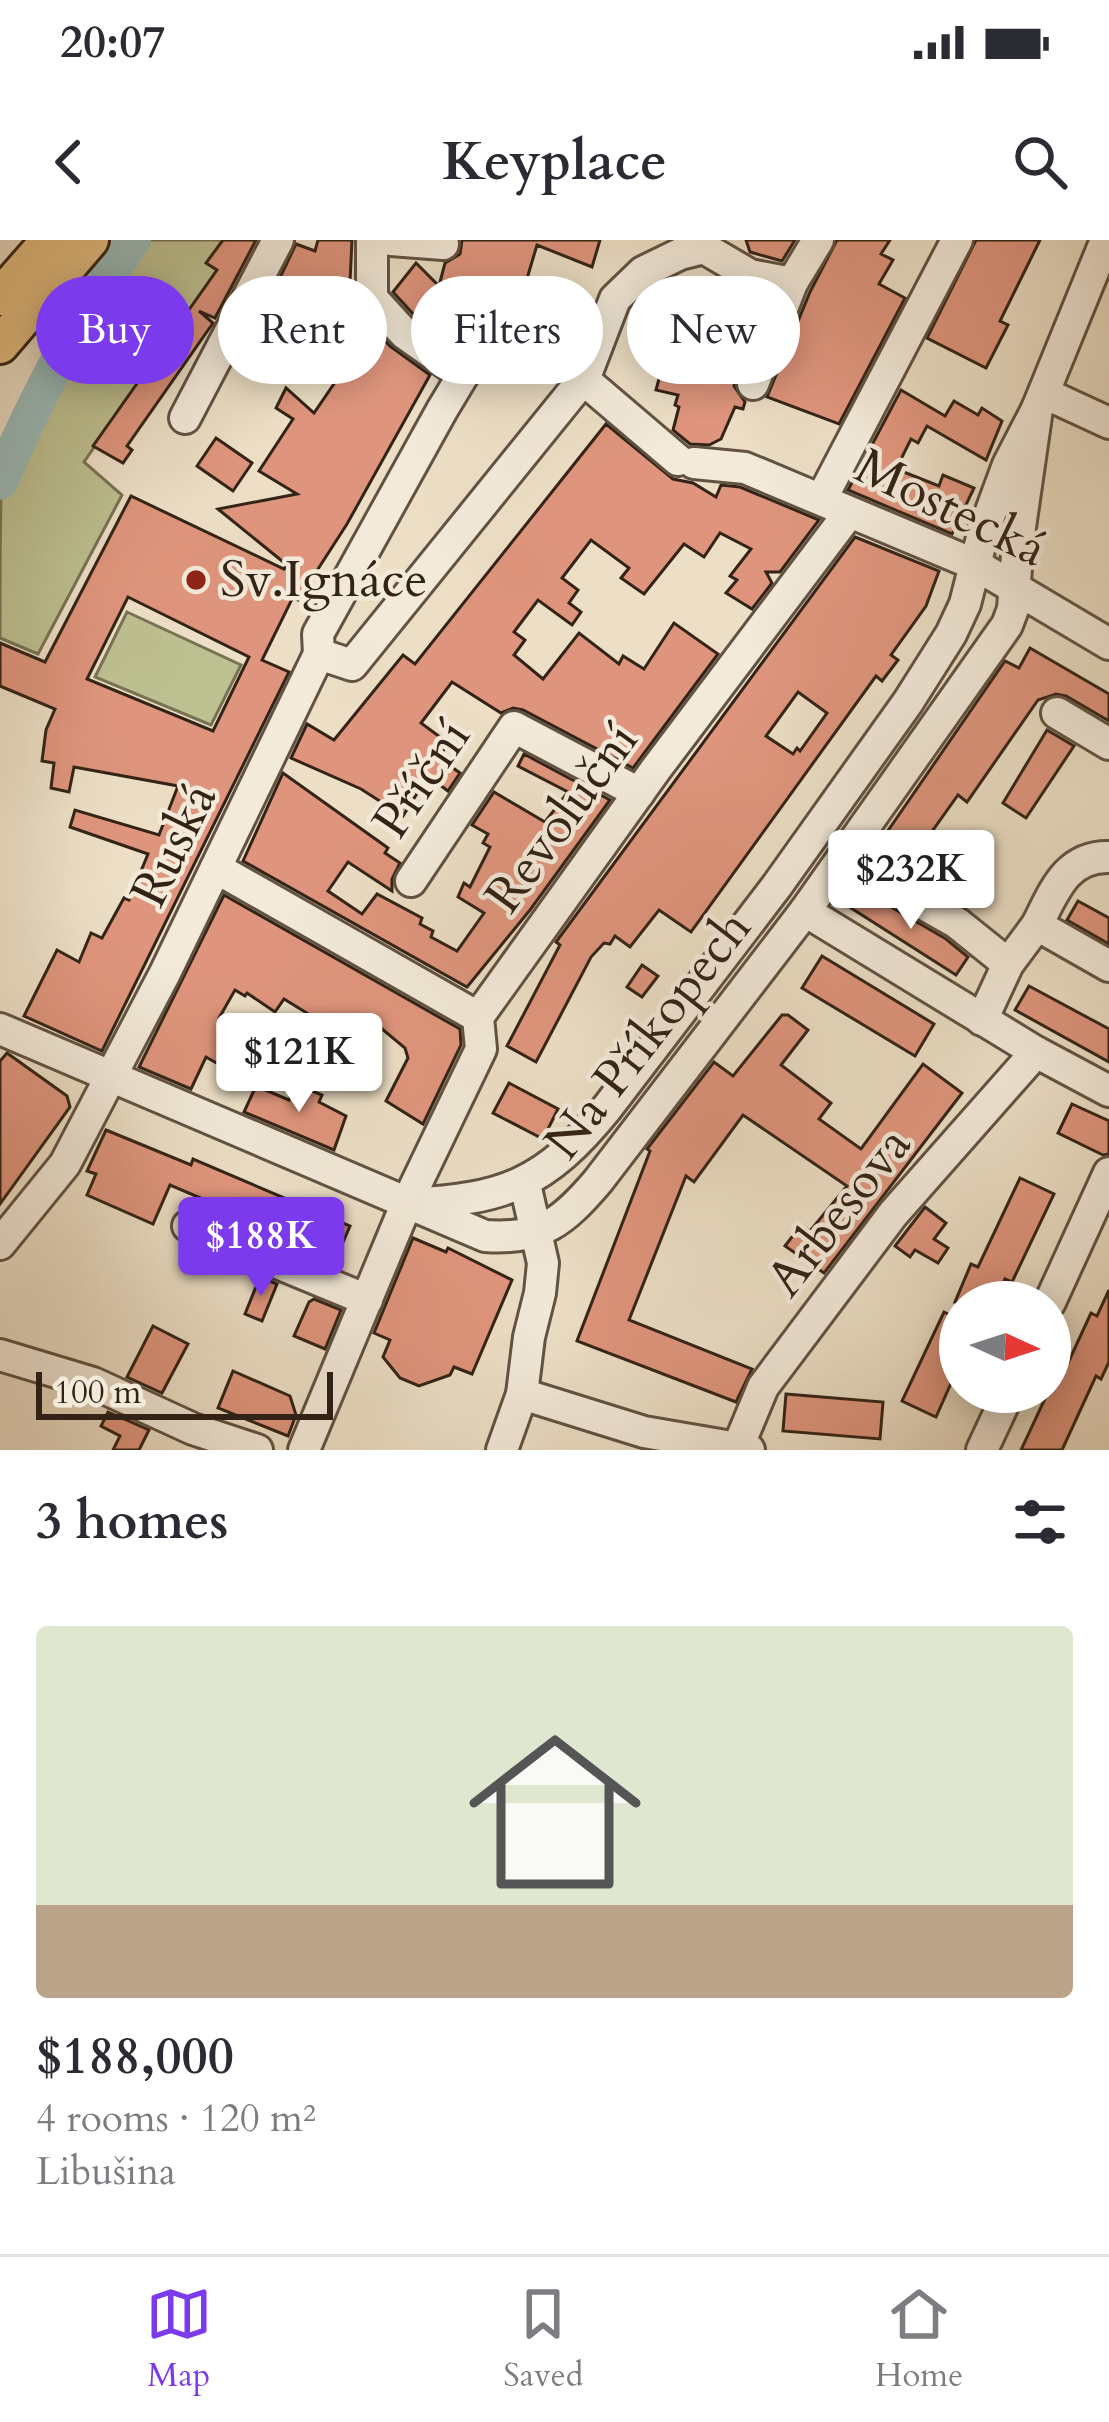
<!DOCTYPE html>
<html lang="en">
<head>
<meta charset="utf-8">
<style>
  :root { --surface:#fff; --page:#f2f2f3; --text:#2b2b33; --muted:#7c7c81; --line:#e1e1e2; --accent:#7c3aed }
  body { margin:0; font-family:Cardo,serif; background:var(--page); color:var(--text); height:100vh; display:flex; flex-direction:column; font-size:45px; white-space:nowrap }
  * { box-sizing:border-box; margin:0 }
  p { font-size:39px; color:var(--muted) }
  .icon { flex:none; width:66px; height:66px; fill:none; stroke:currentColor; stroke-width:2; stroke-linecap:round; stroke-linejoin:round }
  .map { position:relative; height:1210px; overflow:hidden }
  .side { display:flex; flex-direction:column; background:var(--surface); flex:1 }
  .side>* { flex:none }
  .guide { position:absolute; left:36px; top:36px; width:1038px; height:108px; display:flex; gap:24px }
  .needle { width:78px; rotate:93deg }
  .tools { position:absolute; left:939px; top:1041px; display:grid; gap:24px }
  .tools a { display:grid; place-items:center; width:132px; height:132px; border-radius:50%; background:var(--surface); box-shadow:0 6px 30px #0003; font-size:60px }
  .scale { position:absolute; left:36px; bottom:30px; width:297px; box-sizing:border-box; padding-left:12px; border:6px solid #332316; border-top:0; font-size:33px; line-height:42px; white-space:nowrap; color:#332316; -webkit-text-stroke:9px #f3eada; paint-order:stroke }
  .price { position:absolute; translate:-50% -102px; padding:0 27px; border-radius:12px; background:#fff; color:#222; font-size:39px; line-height:78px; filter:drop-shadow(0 3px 6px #0008) }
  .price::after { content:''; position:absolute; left:50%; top:72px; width:36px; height:27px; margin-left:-18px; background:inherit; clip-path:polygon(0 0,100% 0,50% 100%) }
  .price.current { background:var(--accent); color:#fff }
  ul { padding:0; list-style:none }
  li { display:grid; align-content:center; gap:24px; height:636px; padding:0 36px }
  li span { display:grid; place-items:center; height:372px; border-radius:12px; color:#555 }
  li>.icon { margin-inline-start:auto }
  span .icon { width:216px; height:216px; fill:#fffc; stroke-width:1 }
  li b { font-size:51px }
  h2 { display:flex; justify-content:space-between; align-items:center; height:144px; padding:0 36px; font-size:51px }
  .chip { padding:0 42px; border-radius:54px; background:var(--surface); box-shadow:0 6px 30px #0003; font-size:42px; line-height:108px }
  .chip.current { background:var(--accent); color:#fff }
  .status { display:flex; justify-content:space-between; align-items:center; height:84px; padding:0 60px; background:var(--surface); direction:ltr }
  .status svg { height:33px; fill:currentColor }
  header { display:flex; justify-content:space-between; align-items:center; height:156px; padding:0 36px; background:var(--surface); font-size:54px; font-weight:600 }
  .tabs { display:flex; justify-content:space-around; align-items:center; height:168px; border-top:3px solid var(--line); background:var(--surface); font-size:33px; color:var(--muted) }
  .tabs a { display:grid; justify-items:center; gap:6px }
  .tabs .current { color:var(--accent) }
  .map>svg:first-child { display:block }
  .green { fill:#bdc091; stroke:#787254; stroke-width:3 }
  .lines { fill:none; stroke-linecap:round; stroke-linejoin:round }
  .river { stroke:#9abcbb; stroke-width:36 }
  .building { fill:#df957d; stroke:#332316; stroke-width:3; fill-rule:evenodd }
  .minor-casing { stroke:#615242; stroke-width:36 }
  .major-casing { stroke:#332316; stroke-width:42 }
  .minor { stroke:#f3eada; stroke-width:30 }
  .major { stroke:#e6c083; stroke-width:36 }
  .poi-dot { fill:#8f2418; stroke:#f3eada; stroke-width:4.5 }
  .labels { text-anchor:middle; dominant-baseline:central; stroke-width:9; stroke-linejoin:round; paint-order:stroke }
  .street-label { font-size:51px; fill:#332316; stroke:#f3eada }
  .poi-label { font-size:51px; fill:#332316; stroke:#f3eada; text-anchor:start }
</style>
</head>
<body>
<div class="status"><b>20:07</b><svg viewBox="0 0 49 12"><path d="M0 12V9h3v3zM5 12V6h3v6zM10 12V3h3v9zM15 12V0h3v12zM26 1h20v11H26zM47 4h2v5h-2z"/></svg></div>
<header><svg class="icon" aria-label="back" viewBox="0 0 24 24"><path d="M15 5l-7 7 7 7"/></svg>Keyplace<svg class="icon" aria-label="search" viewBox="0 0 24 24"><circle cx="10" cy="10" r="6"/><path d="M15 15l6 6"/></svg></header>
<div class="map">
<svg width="1109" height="1210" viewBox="0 0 1109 1210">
  <rect width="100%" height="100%" fill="#ecdfc6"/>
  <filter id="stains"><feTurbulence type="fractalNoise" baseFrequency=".00167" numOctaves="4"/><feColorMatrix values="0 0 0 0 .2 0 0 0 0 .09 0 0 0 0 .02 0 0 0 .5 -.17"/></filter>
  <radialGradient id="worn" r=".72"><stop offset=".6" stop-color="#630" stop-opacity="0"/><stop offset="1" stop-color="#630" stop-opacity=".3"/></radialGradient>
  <g class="green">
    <path d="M142,0h81l-16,23 10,7 -133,192 38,33 -84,159 -38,-16c0,-35 0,-109 1,-139 21,-80 92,-192 141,-259z"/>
    <polygon points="127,372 241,425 211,485 95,437"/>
  </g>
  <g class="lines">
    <path class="river" d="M0,242c39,-90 77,-162 133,-242"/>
  </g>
  <g class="building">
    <polygon points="223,0 256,0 215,78 199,71 213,83 127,206 132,210 123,223 93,206 217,30 206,23"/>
    <path d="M318,0h34l-3,63 41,43 40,29 -83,149 -49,76 -5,-3 -31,63 27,12 -187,379 -78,-35 33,-66 22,12 12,-29 11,5 22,-40 5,2 19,-46 -78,-27 5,-17 84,25 19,-49 -104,-19 -5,25 -18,-4 3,-25 -12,-2 4,-31 9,-21 -55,-23v-43l45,19 86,-166 153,73 3,-4 -69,-56 79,-15 -38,-23 34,-52 -17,-11 10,-20 28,25 41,-60 -55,-23 -11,24 -26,-12 19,-40 -9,-3 1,-9 22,-46 19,7zM128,357l121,60 -36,74 -126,-52z"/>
    <polygon points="462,0 600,0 592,27 537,5 523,52 515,63 500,51 500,71 479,73 454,105 417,78 393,52 416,23 439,46 445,23 460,14"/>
    <polygon points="746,0 795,0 782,21 750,12"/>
    <polygon points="837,0 890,0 881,14 893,20 879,44 905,58 839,184 767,157 810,52"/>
    <polygon points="976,0 1040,0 1000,81 1008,85 986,128 927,98"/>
    <polygon points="682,50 739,51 765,58 756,83 681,82"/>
    <polygon points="647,84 745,111 734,146 745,162 743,169 735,167 721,199 709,205 690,204 673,190 679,167 675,165 678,155 656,150 666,113"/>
    <polygon points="901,150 945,176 954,161 978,175 982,168 1002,181 986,220 927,186 918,203 911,199 896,229 939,246 943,235 974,248 952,294 848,250"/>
    <polygon points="606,184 673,239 693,243 716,257 721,245 740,247 819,280 780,332 766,332 772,343 752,369 726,353 737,340 730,336 751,309 720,293 704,317 684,304 644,354 621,338 629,328 591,300 562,338 578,350 569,363 581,372 572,385 538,360 514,392 525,400 514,415 543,439 579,393 619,424 623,416 644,429 674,383 718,414 633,528 523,470 513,468 501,473 452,442 421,483 448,503 439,518 460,533 448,551 428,536 403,576 361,549 291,518 307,484 334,500 403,415 415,424"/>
    <polygon points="216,198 252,223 233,251 197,226"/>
    <path d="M855,297l84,34 -13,35 -35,49 7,5 -16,21 -6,-5 -185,256 -32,-22 -29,37 -15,-11 -5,8 -6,-1 -13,14 -55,105 -29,-16 53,-101 -4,-3zM798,452l29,21 -27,38 -3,-3 -4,6 -27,-18z"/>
    <polygon points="1030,408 1109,454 1109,481 1066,456 1056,454 1038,460 967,562 958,555 906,628 876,608 1005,421 1019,428"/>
    <polygon points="1047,490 1074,506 1026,578 1003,563"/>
    <polygon points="524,514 610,560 530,670 467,747 243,621 283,533 388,608 385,613 400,623 392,639 392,651 348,622 328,651 362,674 377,654 422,678 420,684 433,691 431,697 457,711 484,673 458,657 464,643 470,647 490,607 483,603 488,594 472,585 494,552 545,582 568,552 518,526"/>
    <polygon points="862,650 946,699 968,717 956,735 851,668"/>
    <polygon points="224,655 460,789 461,805 423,884 386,861 408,818 405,808 381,788 378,793 362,784 358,790 348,783 341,794 284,759 275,772 247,753 245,756 235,750 219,778 260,807 241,837 206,817 191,849 139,827"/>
    <polygon points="1078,661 1109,678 1109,704 1067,680"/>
    <polygon points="822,716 934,784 915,816 802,748"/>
    <polygon points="642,725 658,736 642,757 627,747"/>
    <polygon points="1029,746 1109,789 1109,822 1015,770"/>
    <polygon points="782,775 788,775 808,790 781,825 831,863 819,879 861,909 923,824 962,853 824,1033 785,1006 801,985 810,991 847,946 743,875 694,942 686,936 629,1080 752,1129 736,1162 577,1101 650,911 647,909 714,822 733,836"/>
    <polygon points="7,813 67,856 70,867 0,964 0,821"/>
    <polygon points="509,843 558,869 543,899 493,873"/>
    <polygon points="296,844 322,855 319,862 346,876 334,910 244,872 256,846 289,860"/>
    <polygon points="1072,864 1109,881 1109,914 1103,915 1058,893"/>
    <polygon points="106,890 191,925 193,919 350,986 337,1016 170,945 153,984 87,955 96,934 87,931"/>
    <polygon points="1020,938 1054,954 1012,1042 1005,1039 995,1062 955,1062 971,1024 978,1027"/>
    <polygon points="925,967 946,983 934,999 948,1008 938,1023 915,1010 910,1017 895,1006"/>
    <polygon points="413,998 446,1012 448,1008 512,1040 472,1134 454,1127 450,1135 419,1146 400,1138 383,1117 390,1100 374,1093"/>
    <polygon points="260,1037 277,1044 262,1081 245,1074"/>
    <polygon points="1109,1050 1109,1122 1101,1139 1096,1136 1062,1210 1021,1210 1063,1120 1068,1123 1091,1073 1097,1076"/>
    <polygon points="314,1059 341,1070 325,1109 294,1096 309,1062"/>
    <polygon points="944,1072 960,1080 960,1123 936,1177 902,1161"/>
    <polygon points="153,1086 188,1104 162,1153 127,1137"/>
    <polygon points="233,1131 290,1156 296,1175 288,1196 218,1168"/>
    <polygon points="786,1154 883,1162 880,1199 783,1191"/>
    <polygon points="108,1172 149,1190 139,1210 113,1210 120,1196 101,1186"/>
  </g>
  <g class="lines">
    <g class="minor-casing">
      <g id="minor">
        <polyline points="372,0 372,58 404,93 463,135"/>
        <polyline points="391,0 443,4"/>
        <polyline points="704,8 750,35 792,43"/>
        <polyline points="753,144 792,43 818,0"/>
        <polyline points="1044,153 1109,183"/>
        <polyline points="185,178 278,0"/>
        <polyline points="678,220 556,116 530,101 490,101 478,110 442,170 318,394 319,414 352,425 585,137 615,59 643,32 680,14 704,8"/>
        <polyline points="694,223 745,228 976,325 1109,404"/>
        <polyline points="822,258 957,0"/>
        <polyline points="1057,473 1109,504"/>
        <polyline points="847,613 881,640 957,683 1008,724"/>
        <path d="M1109,617c-43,-1 -55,35 -72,68l72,41"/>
        <polyline points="216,628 478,777"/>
        <polyline points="411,641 514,487 639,553"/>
        <polyline points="805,671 1036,812 1109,851"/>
        <polyline points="982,780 1008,724 1037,685"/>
        <path d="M0,789l485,207c56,4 78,-14 113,-55l207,-270 202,-286 6,-16 5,-68 19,-132"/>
        <path d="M409,964c96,-5 136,-20 198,-96l169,-221 132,-185 43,-68 14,-30 19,-74 24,-65 29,-56 69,-169"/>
        <polyline points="188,986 367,1060"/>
        <polyline points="0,1004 65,924 88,880 165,733 319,414"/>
        <polyline points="1050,1062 1109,933"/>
        <polyline points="0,1115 93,1143 193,1189 257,1210"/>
        <polyline points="522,1154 644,1192 749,1210"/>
        <polyline points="738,1207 763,1147 893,974 1036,812"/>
        <polyline points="304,1210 406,965 481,809 478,777 656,529 849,273"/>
        <polyline points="502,1210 522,1154 529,1097 540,1053 543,1023 525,944"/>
        <polyline points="982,1210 1009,1152"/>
      </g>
    </g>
    <g class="major-casing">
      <g id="major">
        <polyline points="0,57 50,0"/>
        <polyline points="0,105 90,0"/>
      </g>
    </g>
    <use href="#minor" class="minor"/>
    <use href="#major" class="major"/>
  </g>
  <circle class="poi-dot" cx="196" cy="340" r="12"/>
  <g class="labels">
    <g class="street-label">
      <text transform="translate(951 268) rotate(26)">Mostecká</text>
      <text transform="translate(422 539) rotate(-56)">Příční</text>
      <text transform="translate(562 578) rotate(-54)">Revoluční</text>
      <text transform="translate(174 605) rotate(-64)">Ruská</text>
      <text transform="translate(648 795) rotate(-52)">Na Příkopech</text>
      <text transform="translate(839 972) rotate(-52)">Arbesova</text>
    </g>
    <g class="poi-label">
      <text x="220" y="340">Sv.Ignáce</text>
    </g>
  </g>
  <rect width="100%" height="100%" filter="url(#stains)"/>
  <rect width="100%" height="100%" fill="url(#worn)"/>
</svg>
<div class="tools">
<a><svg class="needle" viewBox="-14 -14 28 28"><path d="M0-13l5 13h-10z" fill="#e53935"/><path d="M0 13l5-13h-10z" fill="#7c7c81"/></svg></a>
</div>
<div class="scale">100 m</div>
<b class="price" style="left:911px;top:692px">$232K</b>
<b class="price" style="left:299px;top:875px">$121K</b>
<b class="price current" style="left:261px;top:1059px">$188K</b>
<div class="guide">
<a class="chip current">Buy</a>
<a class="chip">Rent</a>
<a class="chip">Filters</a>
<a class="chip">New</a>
</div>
</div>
<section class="side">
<h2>3 homes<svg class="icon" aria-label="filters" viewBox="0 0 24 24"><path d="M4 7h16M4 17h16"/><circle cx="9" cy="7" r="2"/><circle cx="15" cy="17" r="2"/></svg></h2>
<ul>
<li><span style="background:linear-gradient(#dfe7d0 75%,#b9a48a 0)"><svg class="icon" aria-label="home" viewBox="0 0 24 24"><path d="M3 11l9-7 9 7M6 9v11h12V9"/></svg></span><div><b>$188,000</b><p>4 rooms · 120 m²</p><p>Libušina</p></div></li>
</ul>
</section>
<nav class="tabs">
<a class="current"><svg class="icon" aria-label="map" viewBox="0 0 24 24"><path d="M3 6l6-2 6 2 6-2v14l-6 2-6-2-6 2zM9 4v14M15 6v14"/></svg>Map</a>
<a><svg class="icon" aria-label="saved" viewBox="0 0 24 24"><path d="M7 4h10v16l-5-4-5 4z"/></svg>Saved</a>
<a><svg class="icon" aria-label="home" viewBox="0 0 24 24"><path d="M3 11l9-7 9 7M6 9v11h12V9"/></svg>Home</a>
</nav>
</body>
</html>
